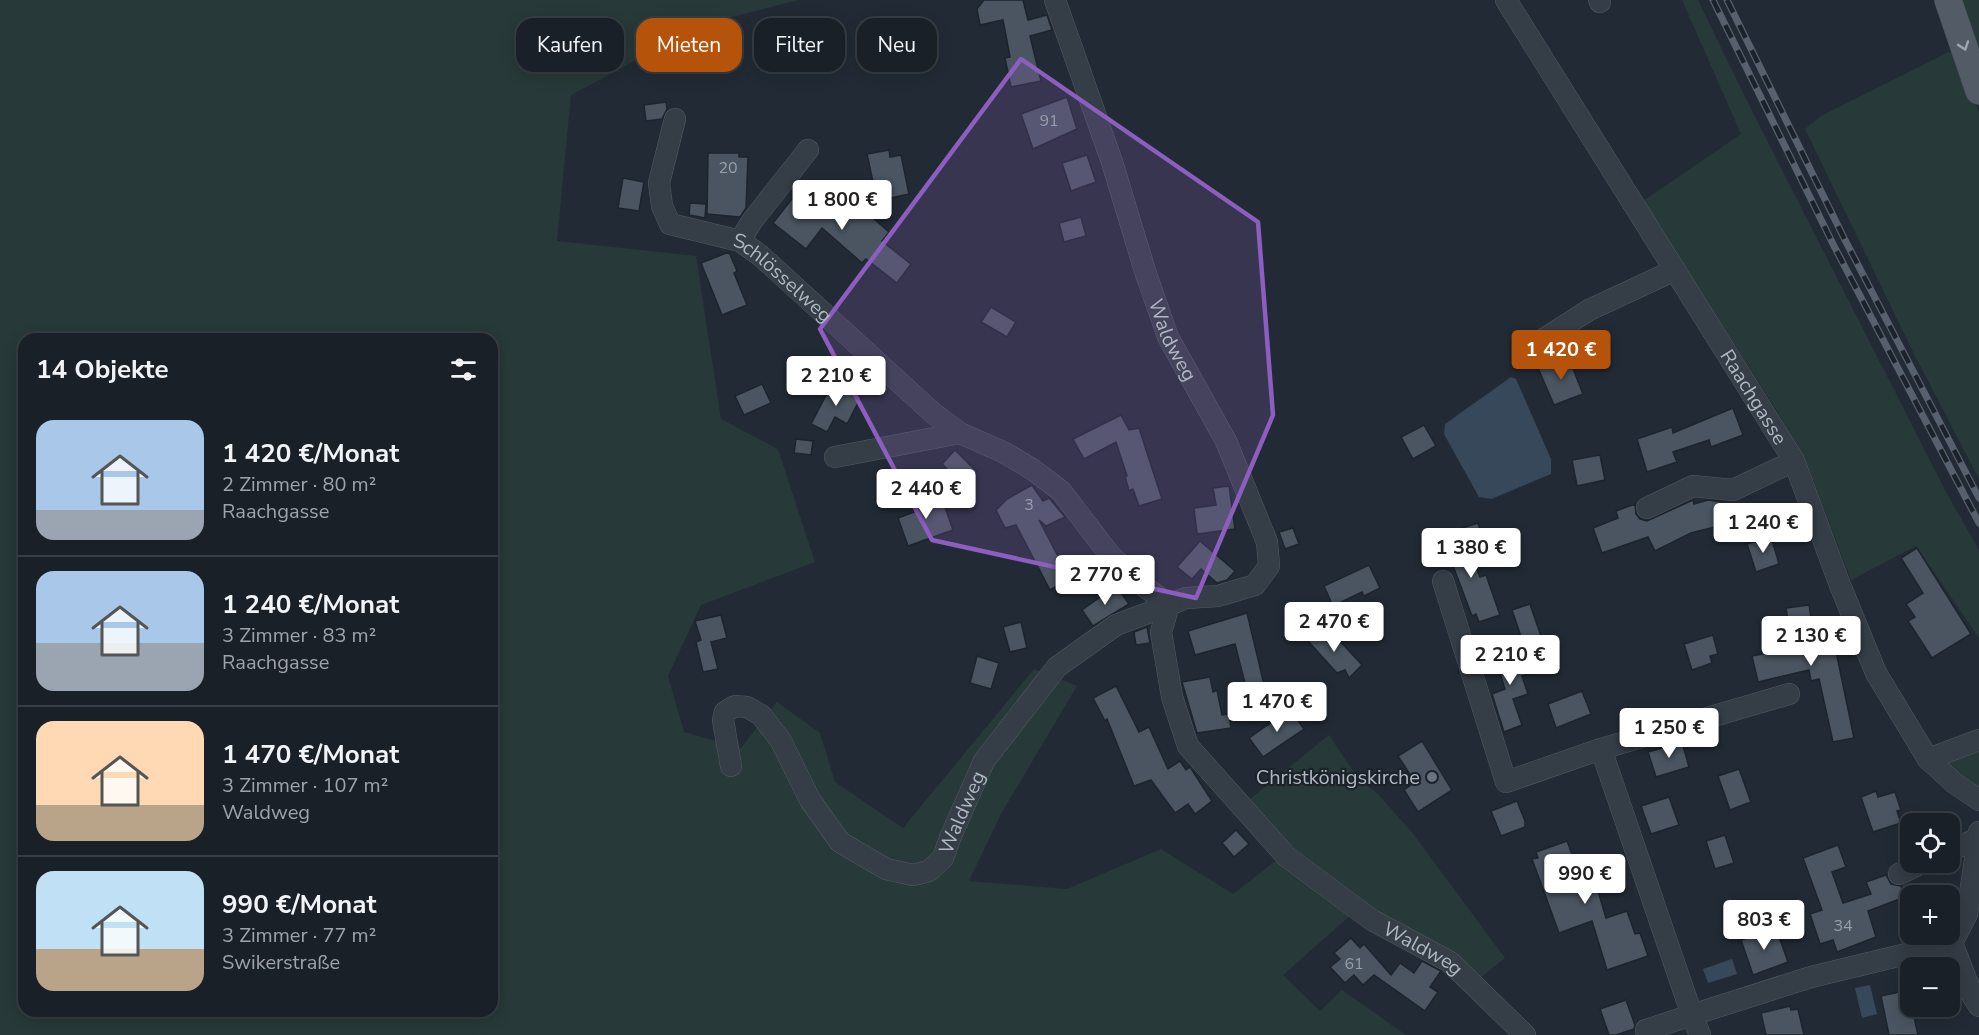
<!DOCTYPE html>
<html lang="de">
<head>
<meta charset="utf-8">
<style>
  :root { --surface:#1a2028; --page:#272d34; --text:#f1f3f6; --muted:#9fa3a8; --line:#383e45; --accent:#b45309 }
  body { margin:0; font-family:"Nunito Sans",sans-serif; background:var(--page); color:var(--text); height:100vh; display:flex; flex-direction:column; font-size:22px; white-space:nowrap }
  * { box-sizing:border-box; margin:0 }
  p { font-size:20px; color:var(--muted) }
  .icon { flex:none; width:33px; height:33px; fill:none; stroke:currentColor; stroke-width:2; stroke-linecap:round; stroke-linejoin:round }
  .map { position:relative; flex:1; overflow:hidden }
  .drawer { position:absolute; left:18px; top:333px; width:480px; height:684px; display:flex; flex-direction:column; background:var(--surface); border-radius:18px; box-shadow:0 3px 15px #0003,0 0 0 2px var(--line) }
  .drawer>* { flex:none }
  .top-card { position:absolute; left:516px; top:18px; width:570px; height:54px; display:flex; gap:12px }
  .buttons { position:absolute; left:1900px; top:813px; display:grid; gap:12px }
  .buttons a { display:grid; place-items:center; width:60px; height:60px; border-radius:12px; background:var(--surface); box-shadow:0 3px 15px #0003,0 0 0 2px var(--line); font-size:30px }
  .price { position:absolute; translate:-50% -51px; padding:0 14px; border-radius:6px; background:#fff; color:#222; font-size:20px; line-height:39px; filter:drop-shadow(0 2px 3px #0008) }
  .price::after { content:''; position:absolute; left:50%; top:36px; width:18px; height:14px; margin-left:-9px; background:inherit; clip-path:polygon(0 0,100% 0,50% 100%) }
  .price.selected { background:var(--accent); color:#fff }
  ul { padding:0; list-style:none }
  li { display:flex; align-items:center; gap:18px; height:150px; padding:0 18px }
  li+li { border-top:2px solid var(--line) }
  li span { display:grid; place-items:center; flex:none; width:168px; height:120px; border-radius:18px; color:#555 }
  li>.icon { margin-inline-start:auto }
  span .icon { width:72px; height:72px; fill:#fffc; stroke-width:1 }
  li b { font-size:26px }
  h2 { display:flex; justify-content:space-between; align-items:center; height:72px; padding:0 18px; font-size:26px }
  .chip { padding:0 21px; border-radius:18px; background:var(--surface); box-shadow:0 3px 15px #0003,0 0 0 2px var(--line); font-size:21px; line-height:54px }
  .chip.selected { background:var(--accent); color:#fff }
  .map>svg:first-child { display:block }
  .green { fill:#273938; fill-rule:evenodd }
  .water { fill:#37485b }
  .building { fill:#4a5561; stroke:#1c242c; stroke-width:1.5 }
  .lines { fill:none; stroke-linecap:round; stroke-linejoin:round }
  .minor-casing { stroke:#525b63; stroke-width:22 }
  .major-casing { stroke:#3e464f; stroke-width:28 }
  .minor { stroke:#353d46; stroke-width:21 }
  .major { stroke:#535c66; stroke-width:27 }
  .rail-casing { stroke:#57616d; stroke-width:7 }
  .rail { stroke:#1b222a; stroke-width:4.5; stroke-dasharray:14; stroke-linecap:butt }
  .oneway { stroke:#9da6b0 }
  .marked { fill:#8d5dc0; fill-opacity:0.2; stroke:#8d5dc0; stroke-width:4.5; stroke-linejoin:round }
  .worship-dot { fill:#6b7280; stroke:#1b222a; stroke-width:2 }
  .labels { text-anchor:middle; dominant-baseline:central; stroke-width:4.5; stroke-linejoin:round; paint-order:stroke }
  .number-label { font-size:16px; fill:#969faa }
  .street-label { font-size:20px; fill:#afb8c2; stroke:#1b222a }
  .poi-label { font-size:20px; fill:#afb8c2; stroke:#1b222a; text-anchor:end }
</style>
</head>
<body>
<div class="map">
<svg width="1979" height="1035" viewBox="0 0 1979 1035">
  <rect width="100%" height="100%" fill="#222b35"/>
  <g class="green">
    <path d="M0,0h798l-94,24 -133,71 -14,146 139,15 25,163 57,30 37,113 -114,43 -33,71 16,56 57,16 36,-46 43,31 15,49 68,46 131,-159 43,17 -76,128 -32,67 98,8 94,-40 72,45 54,-42 -42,-49 84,-68 30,45 18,13 34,38 94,127 -36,29 -28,-24 -90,-48 -68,60 37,36 22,-21 64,45h-1406zM24,339h468v672h-468z"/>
    <polygon points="1682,0 1698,0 1747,101 1945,490 1979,550 1979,638 1916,546 1851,580 1813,480 1777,411 1643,201 1741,134"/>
    <polygon points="1956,0 1979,0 1979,63"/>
    <polygon points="1956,51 1979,112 1979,479 1913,352 1805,129 1821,116 1947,53"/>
    <polygon points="1979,740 1979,800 1928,759"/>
  </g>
  <g class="water">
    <polygon points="1511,377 1516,379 1551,459 1551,474 1491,499 1479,497 1444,434 1445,424"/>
    <polygon points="1732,959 1737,974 1708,983 1703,969"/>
    <polygon points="1870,985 1877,1014 1862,1018 1855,988"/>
  </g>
  <g class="building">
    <polygon points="984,0 1023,0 1028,20 1047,15 1052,30 1030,36 1041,81 1011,87 1005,58 1010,57 1003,20 980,25 977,9"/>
    <polygon points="1067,97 1077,129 1033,149 1021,114"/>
    <polygon points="666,102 667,109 662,119 646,121 644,105"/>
    <polygon points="889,150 890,157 901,155 909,194 877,201 867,154"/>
    <polygon points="708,153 739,153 739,157 748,157 746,208 740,217 707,214"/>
    <polygon points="1087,155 1096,182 1071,191 1062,163"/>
    <polygon points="623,178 644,182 639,211 618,208"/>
    <polygon points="819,186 852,212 858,205 889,232 882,241 911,264 897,283 866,259 862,263 822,228 806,249 773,223 795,195 805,203"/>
    <polygon points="690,203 706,204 705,218 689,215"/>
    <polygon points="1081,217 1086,236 1064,242 1059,223"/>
    <polygon points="729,252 737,271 734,273 747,305 722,315 701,263"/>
    <polygon points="991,307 1016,322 1007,337 981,322"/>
    <polygon points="1568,356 1583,394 1554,405 1538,368"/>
    <polygon points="833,382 861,397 847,424 835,417 827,432 811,424"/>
    <polygon points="762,384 771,403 744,415 735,396"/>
    <polygon points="1733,408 1743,435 1711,447 1709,440 1673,452 1677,462 1647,472 1637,439 1672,427 1673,433"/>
    <polygon points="1121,415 1129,430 1139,428 1162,499 1139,506 1133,489 1129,491 1125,476 1127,476 1116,442 1084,459 1073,439"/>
    <polygon points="1424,425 1436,446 1413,459 1401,437"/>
    <polygon points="796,439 813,441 811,455 794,453"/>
    <polygon points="955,450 977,472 963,485 942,464"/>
    <polygon points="1600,455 1605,480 1577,486 1572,460"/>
    <polygon points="1032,485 1043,501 1049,498 1065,517 1046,526 1039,520 1070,579 1050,590 1016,525 1005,528 996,510 1007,499"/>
    <polygon points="1229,486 1235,529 1197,534 1194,508 1216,505 1213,488"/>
    <polygon points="940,493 953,530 908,546 898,518 914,512 911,504"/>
    <polygon points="1693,500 1694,504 1708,500 1721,502 1727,524 1691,533 1655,551 1648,537 1602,553 1593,528 1618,518 1616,511 1635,504 1636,514 1640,519 1647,521"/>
    <polygon points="1478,523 1483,538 1468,543 1462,528"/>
    <polygon points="1293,528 1299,544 1285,549 1279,532"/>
    <polygon points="1463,532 1480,577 1486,575 1500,615 1479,622 1476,614 1472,616 1443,539"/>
    <polygon points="1771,536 1779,564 1756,572 1747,544"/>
    <polygon points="1200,541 1235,571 1227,580 1217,583 1201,569 1192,579 1177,567"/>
    <polygon points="1917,548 1971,634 1932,658 1908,621 1915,617 1906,604 1923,593 1901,558"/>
    <polygon points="1369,565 1380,588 1364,596 1362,592 1333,606 1324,586"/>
    <polygon points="1116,586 1129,604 1093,626 1082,610"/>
    <polygon points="1530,604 1545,648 1527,654 1512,610"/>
    <polygon points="1809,605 1813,630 1831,627 1854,738 1833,742 1819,679 1811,681 1809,670 1758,682 1752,656 1792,648 1786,608"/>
    <polygon points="1247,613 1267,697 1250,703 1235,644 1195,655 1188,631"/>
    <polygon points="721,615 727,638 711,642 718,669 703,672 696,642 701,640 695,621"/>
    <polygon points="1021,622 1027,648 1010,652 1003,627"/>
    <polygon points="1147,627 1150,643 1136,645 1134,632"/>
    <polygon points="1322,627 1335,642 1338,639 1362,665 1349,678 1345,670 1337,673 1307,640"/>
    <polygon points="1713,635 1718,654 1710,656 1712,663 1692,670 1684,644"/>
    <polygon points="1518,645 1528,674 1522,676 1528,694 1513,699 1522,725 1504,732 1492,694 1505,689 1494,654"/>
    <polygon points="977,656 999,663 991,689 970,683"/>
    <polygon points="1210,677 1213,692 1217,690 1222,715 1229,714 1231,728 1197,733 1182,682"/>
    <polygon points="1116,686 1139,732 1149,727 1168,769 1180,761 1186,770 1190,767 1212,801 1195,814 1188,804 1175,813 1151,780 1134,786 1107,719 1105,721 1093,698"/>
    <polygon points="1582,691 1591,714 1556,728 1548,704"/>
    <polygon points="1290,709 1304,729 1263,757 1249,738"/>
    <polygon points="1422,741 1452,790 1418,812 1404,790 1415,782 1398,756"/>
    <polygon points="1682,742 1689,767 1656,777 1648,752"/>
    <polygon points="1739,769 1751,802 1730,810 1718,776"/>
    <polygon points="1876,791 1878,797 1895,792 1901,810 1897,811 1901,823 1873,832 1861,797"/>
    <polygon points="1669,797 1679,825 1651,834 1641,806"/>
    <polygon points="1517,801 1525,821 1525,827 1501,836 1491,811"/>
    <polygon points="1236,830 1249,844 1234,857 1222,843"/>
    <polygon points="1725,835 1734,863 1715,869 1706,841"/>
    <polygon points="1567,841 1576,865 1589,860 1606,918 1627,911 1635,934 1640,933 1648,956 1607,970 1592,921 1559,933 1532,859 1538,858 1536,852"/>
    <polygon points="1838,845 1846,867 1832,872 1843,903 1871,894 1866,882 1886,875 1891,884 1901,886 1905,897 1868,911 1876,937 1837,952 1833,940 1820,944 1810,914 1822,910 1803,858"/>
    <polygon points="1776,928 1788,962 1753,975 1741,940"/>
    <polygon points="1351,938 1360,948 1364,944 1391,975 1400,963 1414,973 1422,961 1441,971 1430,987 1438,992 1425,1011 1374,975 1363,985 1354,975 1345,983 1330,967 1340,959 1334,953"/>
    <polygon points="1908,990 1918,1035 1889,1035 1881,996"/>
    <polygon points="1626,1000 1635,1025 1634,1029 1616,1035 1609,1035 1600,1009"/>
    <polygon points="1790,1006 1791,1010 1798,1009 1804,1035 1766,1035 1761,1013"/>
  </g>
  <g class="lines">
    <g class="minor-casing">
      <g id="minor">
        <path id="s1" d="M1055,0l57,162 33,109 23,66 58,104 41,101 2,24 -14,19 -37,11 -32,2 -17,7 -8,27 11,65 16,49 99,111 85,63 78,42 75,73"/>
        <path id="s2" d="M1506,0l288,461 46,124 36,88 52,86 26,24 25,17"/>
        <polyline points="1599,0 1600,2"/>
        <path id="s3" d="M675,119l-16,64 3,23 8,18 70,17 21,15 172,157 27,20 43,19 29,17 29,22 49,64 30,28 29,22"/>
        <polyline points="740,241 752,221 808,150"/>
        <polyline points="1527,350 1589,310 1675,270"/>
        <polyline points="835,457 960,433"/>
        <polyline points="1647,508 1693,486 1733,490 1794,461"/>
        <polyline points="1443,581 1506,782 1601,749 1789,694"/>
        <polyline points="1601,749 1692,1015 1646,1030"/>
        <polyline points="1928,759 1979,740"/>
        <path id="s4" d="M731,766l-8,-46 2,-8 10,-6 12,1 14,8 20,26 29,59 30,42 46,27 27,6 16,-4 14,-13 7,-20 34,-77 73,-94 59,-42 53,-20"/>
        <polyline points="1950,851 1978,838"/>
        <polyline points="1899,874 1924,862"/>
        <polyline points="1952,943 1973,997 1979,1006"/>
        <polyline points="1700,1035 1692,1015 1811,977 1952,943 1967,914 1979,832"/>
      </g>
    </g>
    <g class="major-casing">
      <polyline id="major" points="1948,0 1979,91"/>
    </g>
    <use href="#minor" class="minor"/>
    <use href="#major" class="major"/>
    <g class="rail-casing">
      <g id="rail">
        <polyline points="1713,0 1834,246 1979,523"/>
        <polyline points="1727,0 1845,240 1979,498"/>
      </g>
    </g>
    <use href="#rail" class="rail"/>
  </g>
  <defs><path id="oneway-chevron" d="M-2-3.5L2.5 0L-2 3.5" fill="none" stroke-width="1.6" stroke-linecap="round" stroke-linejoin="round" transform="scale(1.5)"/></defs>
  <use class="oneway" href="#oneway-chevron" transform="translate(1964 46) rotate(71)"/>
  <path class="marked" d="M1021,59l237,163 15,193 -77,183 -264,-58 -112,-211z"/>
  <circle class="worship-dot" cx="1432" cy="777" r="6"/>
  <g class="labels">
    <g class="number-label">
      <text x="1049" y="121">91</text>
      <text x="728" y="168">20</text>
      <text x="1029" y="505">3</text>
      <text x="1843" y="926">34</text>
      <text x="1354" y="964">61</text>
    </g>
    <g class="street-label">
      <text stroke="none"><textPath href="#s3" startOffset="237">Schlösselweg</textPath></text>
      <text stroke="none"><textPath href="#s1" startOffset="360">Waldweg</textPath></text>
      <text stroke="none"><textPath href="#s2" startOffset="468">Raachgasse</textPath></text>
      <text stroke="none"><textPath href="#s4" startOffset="411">Waldweg</textPath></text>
      <text stroke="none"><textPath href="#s1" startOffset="1179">Waldweg</textPath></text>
    </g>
    <g class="poi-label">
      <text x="1420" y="777">Christkönigskirche</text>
    </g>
  </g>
</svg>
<div class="buttons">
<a><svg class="icon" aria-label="locate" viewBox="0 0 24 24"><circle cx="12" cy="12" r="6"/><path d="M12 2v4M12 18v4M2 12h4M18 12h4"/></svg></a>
<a>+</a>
<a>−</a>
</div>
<b class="price" style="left:842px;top:231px">1 800 €</b>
<b class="price selected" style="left:1561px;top:381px">1 420 €</b>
<b class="price" style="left:836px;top:407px">2 210 €</b>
<b class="price" style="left:926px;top:520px">2 440 €</b>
<b class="price" style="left:1763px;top:554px">1 240 €</b>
<b class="price" style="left:1471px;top:579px">1 380 €</b>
<b class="price" style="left:1105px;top:606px">2 770 €</b>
<b class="price" style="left:1334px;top:653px">2 470 €</b>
<b class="price" style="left:1811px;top:667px">2 130 €</b>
<b class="price" style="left:1510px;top:686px">2 210 €</b>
<b class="price" style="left:1277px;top:733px">1 470 €</b>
<b class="price" style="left:1669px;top:759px">1 250 €</b>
<b class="price" style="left:1585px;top:905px">990 €</b>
<b class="price" style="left:1764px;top:951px">803 €</b>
<div class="top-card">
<a class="chip">Kaufen</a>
<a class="chip selected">Mieten</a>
<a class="chip">Filter</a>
<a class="chip">Neu</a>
</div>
<section class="drawer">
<h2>14 Objekte<svg class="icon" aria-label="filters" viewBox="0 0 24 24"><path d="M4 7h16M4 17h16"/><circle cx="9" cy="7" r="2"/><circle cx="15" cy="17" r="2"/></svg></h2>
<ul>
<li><span style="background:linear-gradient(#a9c7e8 75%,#9aa5b1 0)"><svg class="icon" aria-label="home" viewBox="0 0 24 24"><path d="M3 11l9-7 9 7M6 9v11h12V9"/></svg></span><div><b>1 420 €/Monat</b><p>2 Zimmer · 80 m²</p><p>Raachgasse</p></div></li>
<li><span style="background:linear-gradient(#a9c7e8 60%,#9aa5b1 0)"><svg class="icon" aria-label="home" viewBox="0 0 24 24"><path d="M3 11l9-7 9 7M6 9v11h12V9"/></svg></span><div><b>1 240 €/Monat</b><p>3 Zimmer · 83 m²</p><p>Raachgasse</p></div></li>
<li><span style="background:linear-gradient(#ffd9b3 70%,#b9a48a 0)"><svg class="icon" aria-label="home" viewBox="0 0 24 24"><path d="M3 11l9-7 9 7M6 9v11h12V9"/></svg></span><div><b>1 470 €/Monat</b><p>3 Zimmer · 107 m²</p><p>Waldweg</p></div></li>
<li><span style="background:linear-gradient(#bfe0f5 65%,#b9a48a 0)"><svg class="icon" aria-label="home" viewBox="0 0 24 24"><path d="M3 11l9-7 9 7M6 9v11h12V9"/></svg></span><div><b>990 €/Monat</b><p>3 Zimmer · 77 m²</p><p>Swikerstraße</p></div></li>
</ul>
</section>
</div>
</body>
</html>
